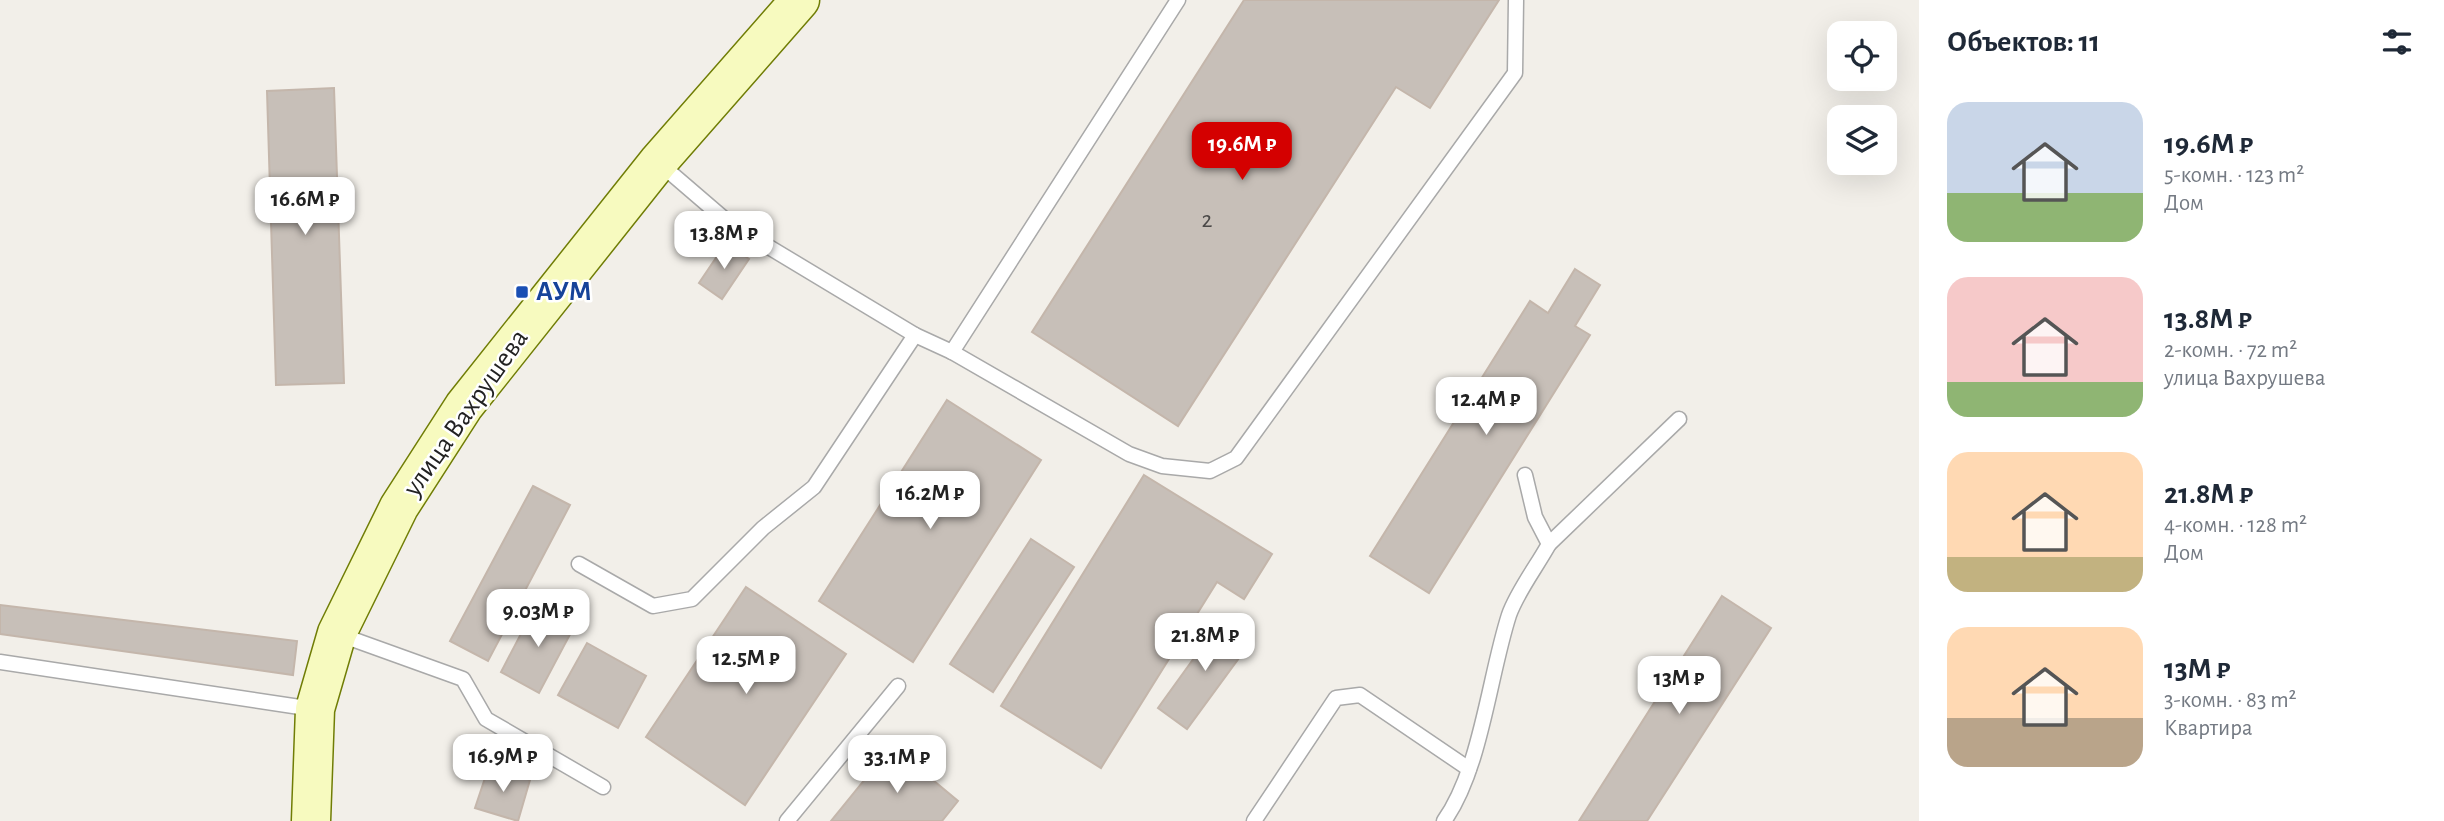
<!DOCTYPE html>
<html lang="ru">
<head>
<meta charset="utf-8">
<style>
  :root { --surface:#fff; --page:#f6f6f7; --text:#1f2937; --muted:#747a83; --accent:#d40000 }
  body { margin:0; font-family:"Alegreya Sans",sans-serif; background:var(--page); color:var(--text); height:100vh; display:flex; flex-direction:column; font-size:26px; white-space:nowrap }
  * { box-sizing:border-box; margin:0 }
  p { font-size:23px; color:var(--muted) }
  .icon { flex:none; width:38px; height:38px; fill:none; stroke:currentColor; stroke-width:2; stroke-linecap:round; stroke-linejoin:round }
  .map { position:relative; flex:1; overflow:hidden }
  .drawer { display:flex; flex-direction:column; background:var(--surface); width:525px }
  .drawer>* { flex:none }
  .fabs { position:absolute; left:1827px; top:21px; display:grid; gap:14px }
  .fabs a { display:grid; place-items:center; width:70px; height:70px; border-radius:14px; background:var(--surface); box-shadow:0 7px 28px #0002; font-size:35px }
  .price { position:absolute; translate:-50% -60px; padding:0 16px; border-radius:14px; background:#fff; color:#222; font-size:23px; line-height:46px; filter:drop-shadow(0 2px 4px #0008) }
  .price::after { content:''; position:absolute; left:50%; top:42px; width:21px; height:16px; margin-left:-10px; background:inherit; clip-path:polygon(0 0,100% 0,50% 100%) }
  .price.selected { background:var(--accent); color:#fff }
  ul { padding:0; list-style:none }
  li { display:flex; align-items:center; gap:21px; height:175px; padding:0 28px }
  li span { display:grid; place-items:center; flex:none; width:196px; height:140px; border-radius:21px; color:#555 }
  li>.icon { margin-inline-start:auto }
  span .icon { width:84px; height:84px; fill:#fffc; stroke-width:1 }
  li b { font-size:30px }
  h2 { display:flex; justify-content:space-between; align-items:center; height:84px; padding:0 28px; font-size:30px }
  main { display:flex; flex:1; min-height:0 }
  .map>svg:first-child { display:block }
  .building { fill:#c7bfb8; stroke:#c4b6ab; stroke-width:2 }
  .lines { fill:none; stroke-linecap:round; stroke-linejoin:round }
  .service-casing { stroke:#a9a9a9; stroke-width:17 }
  .secondary-casing { stroke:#707d05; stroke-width:41 }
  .service { stroke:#fff; stroke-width:14 }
  .secondary { stroke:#f7fabf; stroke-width:38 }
  .transit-dot { fill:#1a4fb4; stroke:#fff; stroke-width:2.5 }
  .labels { text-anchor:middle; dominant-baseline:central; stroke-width:5; stroke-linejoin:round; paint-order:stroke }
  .number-label { font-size:24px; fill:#4b4948 }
  .transit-label { font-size:28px; font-weight:bold; fill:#164399; stroke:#fff; text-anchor:start }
  .street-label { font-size:28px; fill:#222; stroke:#fff }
</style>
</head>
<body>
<main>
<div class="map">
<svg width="1919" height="821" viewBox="0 0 1919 821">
  <rect width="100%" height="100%" fill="#f2efe9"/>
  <g class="building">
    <polygon points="1244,0 1499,0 1430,108 1396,87 1178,426 1032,332"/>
    <polygon points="334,88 344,383 276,385 267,91"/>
    <polygon points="726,243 749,259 722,299 699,283"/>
    <polygon points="1575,269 1600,285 1575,326 1590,335 1429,593 1370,556 1530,301 1548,313"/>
    <polygon points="947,400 1041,460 913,662 819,601"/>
    <polygon points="1144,475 1272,554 1244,599 1217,582 1101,768 1001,706"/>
    <polygon points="533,486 570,505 488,661 450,641"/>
    <polygon points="1031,539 1074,567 993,692 950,664"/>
    <polygon points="746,587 846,654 745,805 646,737"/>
    <polygon points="1722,596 1771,628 1647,821 1579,821"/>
    <polygon points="0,605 297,641 293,675 0,634"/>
    <polygon points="536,605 575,625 539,693 501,672"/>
    <polygon points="1223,618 1253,639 1187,729 1158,708"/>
    <polygon points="587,643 646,676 618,728 558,695"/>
    <polygon points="892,746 958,801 942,821 831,821"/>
    <polygon points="489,766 530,780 518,821 475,808"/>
  </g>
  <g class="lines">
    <g class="service-casing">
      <g id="service">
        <polyline points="658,162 729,223 915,335 952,352 1129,454 1162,466 1210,471 1236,458 1515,73 1516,0"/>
        <polyline points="952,352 1178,0"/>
        <polyline points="1549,544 1679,419"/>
        <polyline points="579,564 653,606 692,599 763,528 814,487 915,335"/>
        <polyline points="338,634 463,679 486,719 603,787"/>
        <polyline points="0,662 313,709"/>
        <polyline points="787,821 898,686"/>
        <polyline points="1254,821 1336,698 1360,695 1469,769"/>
        <path d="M1444,821c37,-52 45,-144 65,-206 8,-23 28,-49 40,-71l-14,-27 -10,-42"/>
      </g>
    </g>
    <g class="secondary-casing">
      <polyline id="secondary" points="311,821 315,709 337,633 399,507 464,406 658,162 800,0"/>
    </g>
    <use href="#service" class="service"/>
    <use href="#secondary" class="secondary"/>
  </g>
  <rect class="transit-dot" x="515" y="285" width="14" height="14" rx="3.5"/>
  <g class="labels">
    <g class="number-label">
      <text x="1207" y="220">2</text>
    </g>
    <g class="transit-label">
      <text x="536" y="292">АУМ</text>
    </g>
    <g class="street-label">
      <text transform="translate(466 413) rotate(-55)">улица Вахрушева</text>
    </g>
  </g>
</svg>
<div class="fabs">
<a><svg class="icon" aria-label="locate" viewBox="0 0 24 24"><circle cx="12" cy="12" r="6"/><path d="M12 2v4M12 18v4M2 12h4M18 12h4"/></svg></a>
<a><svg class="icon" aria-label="layers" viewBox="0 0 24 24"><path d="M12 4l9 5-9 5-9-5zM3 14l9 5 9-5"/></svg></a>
</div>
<b class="price selected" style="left:1242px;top:182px">19.6M ₽</b>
<b class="price" style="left:305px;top:237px">16.6M ₽</b>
<b class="price" style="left:724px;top:271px">13.8M ₽</b>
<b class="price" style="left:1486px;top:437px">12.4M ₽</b>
<b class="price" style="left:930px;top:531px">16.2M ₽</b>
<b class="price" style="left:538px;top:649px">9.03M ₽</b>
<b class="price" style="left:1205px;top:673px">21.8M ₽</b>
<b class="price" style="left:746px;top:696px">12.5M ₽</b>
<b class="price" style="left:1679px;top:716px">13M ₽</b>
<b class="price" style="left:503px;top:794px">16.9M ₽</b>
<b class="price" style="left:897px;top:795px">33.1M ₽</b>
</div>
<section class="drawer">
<h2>Объектов: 11<svg class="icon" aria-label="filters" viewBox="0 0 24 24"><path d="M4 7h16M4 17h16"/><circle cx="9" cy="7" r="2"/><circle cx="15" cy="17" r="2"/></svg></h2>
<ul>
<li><span style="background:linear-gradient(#c9d6e8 65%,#8fb573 0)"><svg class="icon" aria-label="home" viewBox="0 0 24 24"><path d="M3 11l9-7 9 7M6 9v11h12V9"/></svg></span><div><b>19.6M ₽</b><p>5-комн. · 123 m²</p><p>Дом</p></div></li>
<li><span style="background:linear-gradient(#f6c9c9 75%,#8fb573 0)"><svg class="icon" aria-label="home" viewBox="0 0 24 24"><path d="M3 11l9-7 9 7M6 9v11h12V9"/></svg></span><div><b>13.8M ₽</b><p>2-комн. · 72 m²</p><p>улица Вахрушева</p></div></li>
<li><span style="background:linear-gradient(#ffd9b3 75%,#c2b280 0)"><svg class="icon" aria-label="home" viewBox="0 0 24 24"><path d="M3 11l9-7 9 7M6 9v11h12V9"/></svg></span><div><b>21.8M ₽</b><p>4-комн. · 128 m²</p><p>Дом</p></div></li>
<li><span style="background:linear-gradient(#ffd9b3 65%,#b9a48a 0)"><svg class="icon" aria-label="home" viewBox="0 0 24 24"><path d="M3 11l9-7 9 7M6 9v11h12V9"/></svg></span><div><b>13M ₽</b><p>3-комн. · 83 m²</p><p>Квартира</p></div></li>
</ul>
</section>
</main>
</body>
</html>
